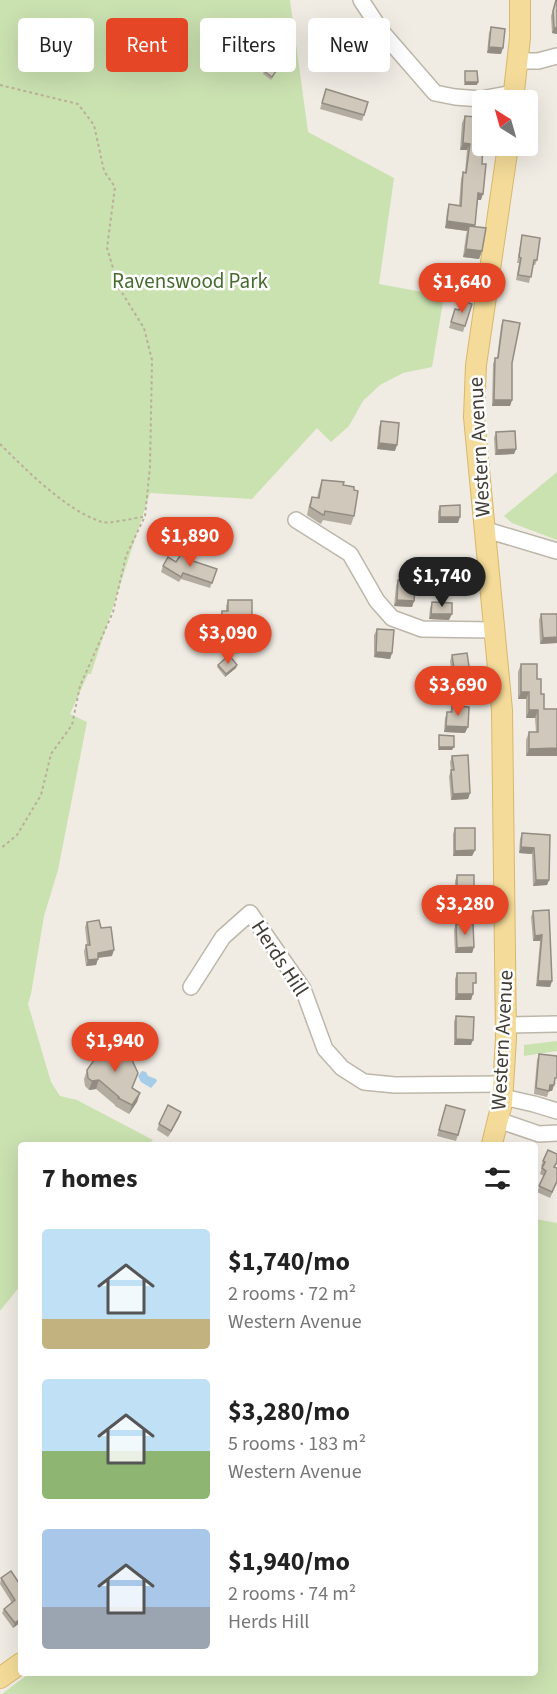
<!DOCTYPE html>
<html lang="en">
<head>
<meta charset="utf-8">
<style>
  :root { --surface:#fff; --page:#f2f2f2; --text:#222; --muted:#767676; --accent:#e44626 }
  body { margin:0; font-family:"Source Sans 3",sans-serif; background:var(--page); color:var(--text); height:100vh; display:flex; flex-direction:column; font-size:22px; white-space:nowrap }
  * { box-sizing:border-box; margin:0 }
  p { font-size:20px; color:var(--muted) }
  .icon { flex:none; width:33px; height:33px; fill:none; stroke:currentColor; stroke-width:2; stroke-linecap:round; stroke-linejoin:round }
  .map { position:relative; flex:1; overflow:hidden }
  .panel { position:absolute; left:18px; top:1142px; width:520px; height:534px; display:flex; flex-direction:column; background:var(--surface); border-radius:6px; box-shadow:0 6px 24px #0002 }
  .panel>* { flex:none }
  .top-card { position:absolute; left:18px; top:18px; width:522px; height:54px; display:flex; gap:12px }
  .needle { width:39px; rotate:323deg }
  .fabs { position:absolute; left:472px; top:90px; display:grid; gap:12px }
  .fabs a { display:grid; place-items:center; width:66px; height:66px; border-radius:6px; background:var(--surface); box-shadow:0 6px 24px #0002; font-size:30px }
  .price { position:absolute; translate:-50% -51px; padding:0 14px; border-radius:21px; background:var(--accent); color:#fff; font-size:20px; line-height:39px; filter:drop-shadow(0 2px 3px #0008) }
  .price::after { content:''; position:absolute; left:50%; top:36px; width:18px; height:14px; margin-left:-9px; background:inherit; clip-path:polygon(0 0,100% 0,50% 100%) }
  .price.on { background:#222; color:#fff }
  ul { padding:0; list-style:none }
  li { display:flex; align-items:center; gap:18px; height:150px; padding:0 24px }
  li span { display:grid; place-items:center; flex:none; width:168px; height:120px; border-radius:6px; color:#555 }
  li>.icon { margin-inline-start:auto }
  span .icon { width:72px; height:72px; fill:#fffc; stroke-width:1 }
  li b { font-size:26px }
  h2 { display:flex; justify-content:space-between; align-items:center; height:72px; padding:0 24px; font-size:26px }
  .pill { padding:0 21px; border-radius:6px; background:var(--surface); box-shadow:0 6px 24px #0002; font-size:21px; line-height:54px }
  .pill.on { background:var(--accent); color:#fff }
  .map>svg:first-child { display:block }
  .green { fill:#cae1b0 }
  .water { fill:#a5cce8 }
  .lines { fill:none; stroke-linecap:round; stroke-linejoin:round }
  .minor-casing { stroke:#bdb7aa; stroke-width:18 }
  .major-casing { stroke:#d7b86b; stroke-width:22 }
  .path { stroke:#baaf9a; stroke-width:2; stroke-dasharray:3 3; stroke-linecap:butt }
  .minor { stroke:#fff; stroke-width:15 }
  .major { stroke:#f4db99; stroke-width:20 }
  .wall { fill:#b3aca0 }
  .shaded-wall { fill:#928c82 }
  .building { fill:#d0c8ba; stroke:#928c82; stroke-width:1.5 }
  .labels { text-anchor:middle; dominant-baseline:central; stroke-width:5; stroke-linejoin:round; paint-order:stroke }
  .park-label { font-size:21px; fill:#456c2e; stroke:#fff }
  .street-label { font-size:21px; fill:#413c34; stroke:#fff }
</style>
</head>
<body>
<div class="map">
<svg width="557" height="1694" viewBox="0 0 557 1694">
  <rect width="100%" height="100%" fill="#f0ece4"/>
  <g class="green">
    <polygon points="0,0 290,0 308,132 394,178 379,284 444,296 432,367 403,373 380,385 363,401 349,426 331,442 317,428 252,499 150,493 91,674 88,674 70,714 87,722 58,870 44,916 31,994 28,1004 51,1082 60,1096 77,1100 153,1140 149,1144 21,1144 21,1285 0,1311"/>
    <polygon points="557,472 557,540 512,523 504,516"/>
    <polygon points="557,1041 557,1051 524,1056 524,1045"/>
    <polygon points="536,1219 557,1223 557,1694 2,1694 31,1672 536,1672"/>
  </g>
  <g class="water">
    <polygon points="245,633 252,637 252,641 240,653 236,654 232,647 241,635"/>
    <polygon points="142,1071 146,1072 148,1076 156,1079 157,1081 151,1088 141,1082 138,1076"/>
  </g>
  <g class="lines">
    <g class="minor-casing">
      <g id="minor">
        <polyline points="361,0 382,32 435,93 455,97 481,99 514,93"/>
        <polyline points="518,61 538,61 557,56"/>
        <polyline points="296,520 350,554 377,601 392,618 422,629 494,630"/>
        <polyline points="483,529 557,551"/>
        <polyline points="191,987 223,937 250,913 303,989 325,1049 342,1068 364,1082 395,1085 504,1084"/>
        <polyline points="506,1025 557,1024"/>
        <polyline points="503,1097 534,1104 557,1111"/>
        <polyline points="498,1120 539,1134 557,1133"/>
      </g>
    </g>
    <g class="major-casing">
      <g id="major">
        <polyline points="513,100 520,38 520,0"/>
        <polyline points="492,1144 502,1103 506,1038 502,710 474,417 476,365 508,146"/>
        <polyline points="0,1678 21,1663"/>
      </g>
    </g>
    <g class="path">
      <polyline points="0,85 78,104 94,125 104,171 115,187 107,248 119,288 144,328 152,360 150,467 145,516 126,556 113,612 80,686 72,725 51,754 41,795 17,835 0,849"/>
      <path d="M0,444c26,26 67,67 102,78 9,2 31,-4 41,-5"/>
    </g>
    <use href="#minor" class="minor"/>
    <use href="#major" class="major"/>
  </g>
  <g class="wall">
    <polygon points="556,0 557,34 552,33 551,16"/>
    <polygon points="491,27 501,54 487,53 489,33"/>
    <polygon points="281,64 271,80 263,74 264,71"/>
    <polygon points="326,89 368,102 362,121 320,109"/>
    <polygon points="477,107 482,164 481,200 478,200 474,227 482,251 479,259 463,257 466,235 467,231 445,228 447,211 449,204 459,205 461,179 463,172 465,173 467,150 460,150 462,123 465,116 474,117"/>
    <polygon points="522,235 537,260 535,265 533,265 529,283 516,280 519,263 517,263 521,240"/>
    <polygon points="472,304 463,332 449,328 455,309 459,310"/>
    <polygon points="503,320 512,363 512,400 510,406 492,406 493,364 495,358 497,358 501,326"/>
    <polygon points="381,421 395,451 377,449 379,427"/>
    <polygon points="496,432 516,449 514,454 495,455 494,438"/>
    <polygon points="322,480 343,485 354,516 351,525 323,520 321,524 319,523 307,515 309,505 312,497 317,498 319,489"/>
    <polygon points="440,506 458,523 438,523 438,512"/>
    <polygon points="191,560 217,569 210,588 181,579 179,582 161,572 163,566 176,562"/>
    <polygon points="398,580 414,601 412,607 394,606 396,586"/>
    <polygon points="228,600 250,628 220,629 220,617 222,611 226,611 226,606"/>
    <polygon points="432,602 449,620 429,619 430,608"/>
    <polygon points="541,614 557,614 557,643 540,644 539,620"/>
    <polygon points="377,629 392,653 390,659 374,657 374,635"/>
    <polygon points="452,655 468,679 453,681 450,661"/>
    <polygon points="521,664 537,679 544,709 557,709 526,756 526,740 529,732 536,732 535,718 526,718 526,699 518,699 518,672"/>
    <polygon points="218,665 237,665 236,668 225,677 217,667"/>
    <polygon points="452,706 465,733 444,732 445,718 447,712 450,712"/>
    <polygon points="452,756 470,793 468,799 451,800 449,776 451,771 450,762"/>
    <polygon points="455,828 475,850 472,856 453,856 453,834"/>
    <polygon points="522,833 550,835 549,880 547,885 533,886 532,854 519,853 520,839"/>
    <polygon points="457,875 474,898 472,903 455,904 455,881"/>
    <polygon points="549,910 552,981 550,987 536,986 540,941 533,941 531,917 533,911"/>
    <polygon points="87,922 101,928 112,956 98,958 96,965 86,966 84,951 86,945 87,945 85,927"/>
    <polygon points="456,924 474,947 472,953 455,953 454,930"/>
    <polygon points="457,973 474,989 473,989 471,1000 455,1000 455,979"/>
    <polygon points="456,1016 471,1045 454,1045 454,1022"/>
    <polygon points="539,1054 556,1084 554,1084 552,1091 549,1091 547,1097 534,1094 537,1060"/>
    <polygon points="87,1070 132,1088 140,1093 137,1102 129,1114 115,1106 115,1105 96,1089 89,1090 85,1086 84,1079"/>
    <polygon points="444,1111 458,1135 456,1141 437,1136"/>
    <polygon points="179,1118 168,1137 157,1130 159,1124"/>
    <polygon points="543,1161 555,1167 557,1183 550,1198 537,1192 544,1176 540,1174 542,1167 541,1166"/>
    <polygon points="11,1571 21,1622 13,1628 2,1613 4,1609 12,1603 0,1584 1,1578"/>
  </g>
  <g class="shaded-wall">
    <polygon points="554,28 557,28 557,34 552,33"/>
    <polygon points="489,47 503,48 501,54 487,53"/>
    <polygon points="465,82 478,82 477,85 464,85"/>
    <polygon points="463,143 470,144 467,150 460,150"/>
    <polygon points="478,193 483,194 481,200 476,200"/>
    <polygon points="447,221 475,225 472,231 469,226 467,231 445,228"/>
    <polygon points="466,249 482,251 479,259 463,257"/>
    <polygon points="494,400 512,400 510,406 492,406"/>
    <polygon points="379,443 397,445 395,451 377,449"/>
    <polygon points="516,449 514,454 495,455 497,450"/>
    <polygon points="440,517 460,517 458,523 438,523"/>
    <polygon points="397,600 414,601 412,607 394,606"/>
    <polygon points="431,614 452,614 449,620 429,619"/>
    <polygon points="252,622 250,628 220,629 222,623"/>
    <polygon points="557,637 557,643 540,644 543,638"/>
    <polygon points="376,652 392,653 390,659 374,657"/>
    <polygon points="237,665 236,668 225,677 226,674"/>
    <polygon points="470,673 468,679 453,681 455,675"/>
    <polygon points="521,692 529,692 526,699 518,699"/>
    <polygon points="529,710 538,710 535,718 526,718"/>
    <polygon points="446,726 468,727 465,733 444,732"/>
    <polygon points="439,747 454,747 452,750 438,750"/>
    <polygon points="557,748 557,756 526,756 529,749"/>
    <polygon points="470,793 468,799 451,800 453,794"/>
    <polygon points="521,847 534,848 532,854 519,853"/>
    <polygon points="475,850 472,856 453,856 455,851"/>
    <polygon points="536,880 549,880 547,885 533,886"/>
    <polygon points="457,898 474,898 472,903 455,904"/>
    <polygon points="542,935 540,941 533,941 535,936"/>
    <polygon points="474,947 472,953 455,953 457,948"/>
    <polygon points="114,950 112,956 95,958 98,953"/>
    <polygon points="98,959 96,965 86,966 88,960"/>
    <polygon points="538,981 552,981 550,987 536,986"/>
    <polygon points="457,994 473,994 471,1000 455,1000"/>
    <polygon points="456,1039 473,1040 471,1045 454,1045"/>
    <polygon points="99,1080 96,1089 89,1090 92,1081"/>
    <polygon points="550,1085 554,1085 552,1091 548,1091"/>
    <polygon points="140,1093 137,1102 129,1114 132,1105"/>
    <polygon points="181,1112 179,1118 168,1137 171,1131"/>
    <polygon points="21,1618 21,1622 13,1628 15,1623"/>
  </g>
  <g class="building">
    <polygon points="556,0 557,0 557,28 554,28 553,11"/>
    <polygon points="491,27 505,29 503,48 489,47"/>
    <polygon points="273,58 281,64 272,77 264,71"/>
    <polygon points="465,71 477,71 478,82 465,82"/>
    <polygon points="326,89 368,102 364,115 322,103"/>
    <polygon points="477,107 483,108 483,146 482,164 486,164 483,194 478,193 475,225 447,221 449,204 461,206 463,172 466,173 470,144 463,143 465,116 476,117"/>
    <polygon points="469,226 486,228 482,251 466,249"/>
    <polygon points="522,235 540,238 537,260 534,260 531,277 518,275 521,258 519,257"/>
    <polygon points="462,301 472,304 465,326 451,322 455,309 459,310"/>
    <polygon points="503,320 520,323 512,363 512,400 494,400 495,358 498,358"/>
    <polygon points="381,421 399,423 397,445 379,443"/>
    <polygon points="515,431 516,449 497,450 496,432"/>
    <polygon points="322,480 344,482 343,485 354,487 354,490 358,491 354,516 325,511 324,515 323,515 310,507 312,497 319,498"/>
    <polygon points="460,505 460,517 440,517 440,506"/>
    <polygon points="183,551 192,556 190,560 217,569 212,583 183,573 181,577 163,566 168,557 176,562"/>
    <polygon points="398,580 416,581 414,601 397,600"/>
    <polygon points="228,600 252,600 252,622 222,623 222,611 228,611"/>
    <polygon points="432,602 452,603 452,614 431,614"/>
    <polygon points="541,614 557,614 557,637 543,638"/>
    <polygon points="377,629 394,630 392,653 376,652"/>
    <polygon points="467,653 470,673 455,675 452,655"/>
    <polygon points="229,655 237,665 226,674 218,665"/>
    <polygon points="521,664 537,664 537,679 541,679 541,694 544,694 544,709 557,709 557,748 529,749 529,732 538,732 538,710 529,710 529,692 521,692"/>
    <polygon points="452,706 469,707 468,727 446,726 447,712 452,712"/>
    <polygon points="439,735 454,736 454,747 439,747"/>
    <polygon points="468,755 470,793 453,794 451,770 454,770 452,756"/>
    <polygon points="455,828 475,828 475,850 455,851"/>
    <polygon points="522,833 550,835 549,880 536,880 534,848 521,847"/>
    <rect x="457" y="875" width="17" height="23"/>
    <polygon points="549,910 552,981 538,981 542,935 535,936 533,911"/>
    <polygon points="99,920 101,928 111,927 114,950 98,953 98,959 88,960 86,945 90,945 87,922"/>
    <polygon points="456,924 473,924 474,947 457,948"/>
    <polygon points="457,973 476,973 476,983 473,983 473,994 457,994"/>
    <polygon points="456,1016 474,1017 473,1040 456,1039"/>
    <polygon points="107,1042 132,1060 138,1073 132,1088 140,1093 132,1105 118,1098 119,1097 99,1080 92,1081 88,1078 87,1070"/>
    <polygon points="539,1054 557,1056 557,1078 555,1078 554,1085 550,1085 549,1091 536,1088"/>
    <polygon points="168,1105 181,1112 171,1131 159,1124"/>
    <polygon points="446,1105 465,1110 458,1135 439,1130"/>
    <polygon points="548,1150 557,1154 557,1162 554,1167 557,1168 557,1181 552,1192 539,1186 546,1171 542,1168 545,1162 543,1161"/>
    <polygon points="11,1571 21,1586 21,1618 15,1623 4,1609 15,1600 1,1578"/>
  </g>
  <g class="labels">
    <g class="park-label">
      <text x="190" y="281">Ravenswood Park</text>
    </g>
    <g class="street-label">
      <text transform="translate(479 447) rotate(-93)">Western Avenue</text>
      <text transform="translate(280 958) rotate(57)">Herds Hill</text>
      <text transform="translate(502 1040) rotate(-87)">Western Avenue</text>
    </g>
  </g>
</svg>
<div class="fabs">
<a><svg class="needle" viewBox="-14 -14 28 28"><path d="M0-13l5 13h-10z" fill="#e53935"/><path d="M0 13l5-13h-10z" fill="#767676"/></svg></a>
</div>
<b class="price" style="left:462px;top:314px">$1,640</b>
<b class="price" style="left:190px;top:568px">$1,890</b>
<b class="price on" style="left:442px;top:608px">$1,740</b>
<b class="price" style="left:228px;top:665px">$3,090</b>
<b class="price" style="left:458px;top:717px">$3,690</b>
<b class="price" style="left:465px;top:936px">$3,280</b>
<b class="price" style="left:115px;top:1073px">$1,940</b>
<div class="top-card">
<a class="pill">Buy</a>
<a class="pill on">Rent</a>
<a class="pill">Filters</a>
<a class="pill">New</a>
</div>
<section class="panel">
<h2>7 homes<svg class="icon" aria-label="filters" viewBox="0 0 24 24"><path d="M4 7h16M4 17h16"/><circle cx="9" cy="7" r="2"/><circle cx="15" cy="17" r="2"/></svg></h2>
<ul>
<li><span style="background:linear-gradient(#bfe0f5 75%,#c2b280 0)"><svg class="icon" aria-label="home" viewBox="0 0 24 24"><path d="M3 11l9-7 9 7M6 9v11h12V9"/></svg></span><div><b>$1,740/mo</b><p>2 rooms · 72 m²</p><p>Western Avenue</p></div></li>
<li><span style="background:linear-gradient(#bfe0f5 60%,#8fb573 0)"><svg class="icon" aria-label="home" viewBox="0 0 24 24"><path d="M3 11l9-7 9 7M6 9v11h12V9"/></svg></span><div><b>$3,280/mo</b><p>5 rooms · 183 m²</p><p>Western Avenue</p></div></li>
<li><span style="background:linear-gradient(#a9c7e8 65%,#9aa5b1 0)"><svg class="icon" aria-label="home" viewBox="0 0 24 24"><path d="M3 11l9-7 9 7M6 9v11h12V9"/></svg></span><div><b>$1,940/mo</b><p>2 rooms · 74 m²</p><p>Herds Hill</p></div></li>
</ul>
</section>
</div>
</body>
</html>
